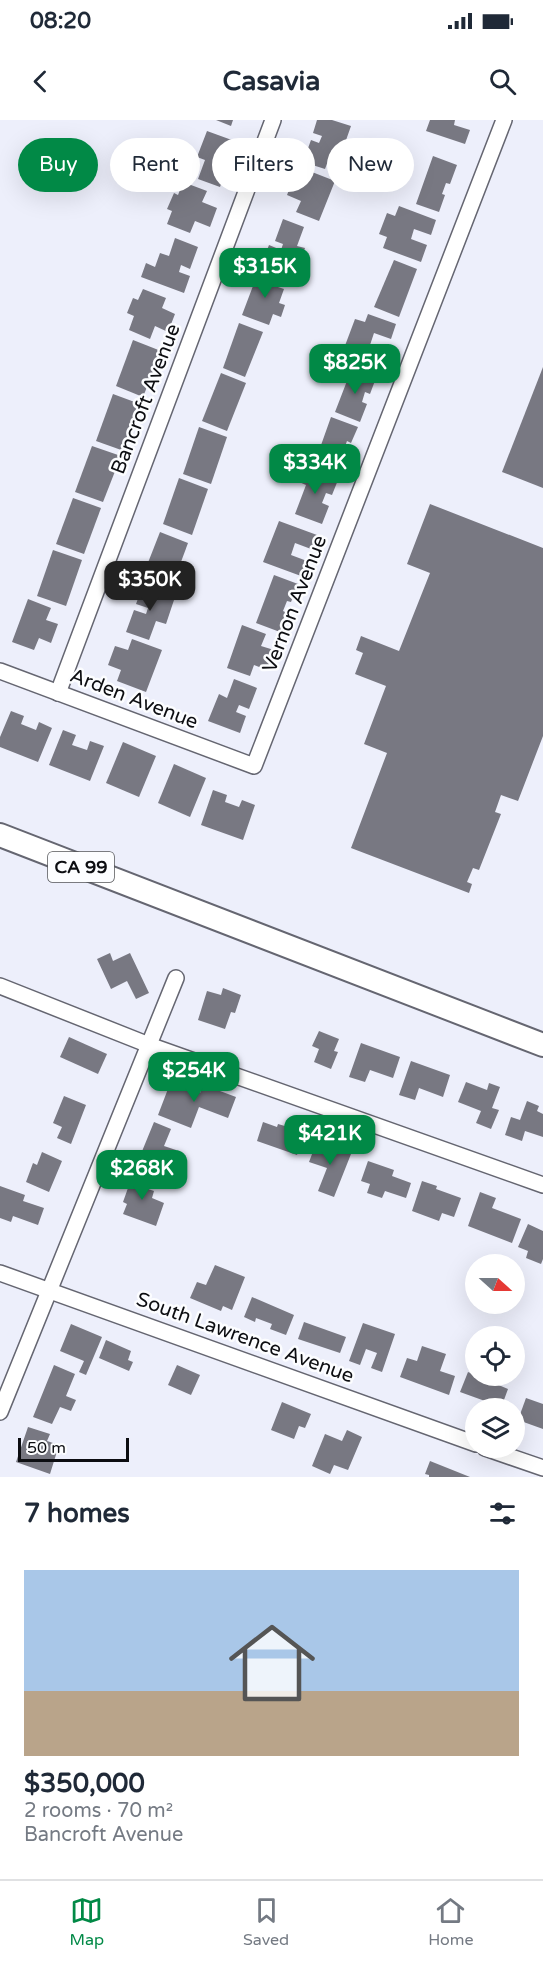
<!DOCTYPE html>
<html lang="en">
<head>
<meta charset="utf-8">
<style>
  :root { --surface:#fff; --page:#f6f6f7; --text:#1f2937; --muted:#747a83; --line:#e0e1e3; --accent:#018946 }
  body { margin:0; font-family:"Varela Round",sans-serif; background:var(--page); color:var(--text); height:100vh; display:flex; flex-direction:column; font-size:22px; white-space:nowrap }
  * { box-sizing:border-box; margin:0 }
  p { font-size:20px; color:var(--muted) }
  .icon { flex:none; width:33px; height:33px; fill:none; stroke:currentColor; stroke-width:2; stroke-linecap:round; stroke-linejoin:round }
  .map { position:relative; height:1357px; overflow:hidden }
  .details { display:flex; flex-direction:column; background:var(--surface); flex:1 }
  .details>* { flex:none }
  .hud { position:absolute; left:18px; top:18px; width:507px; height:54px; display:flex; gap:12px }
  .needle { width:39px; rotate:111deg }
  .controls { position:absolute; left:465px; top:1134px; display:grid; gap:12px }
  .controls a { display:grid; place-items:center; width:60px; height:60px; border-radius:50%; background:var(--surface); box-shadow:0 6px 24px #0002; font-size:30px }
  .scale { position:absolute; left:18px; bottom:15px; width:111px; box-sizing:border-box; padding-left:6px; border:3px solid #0c0d11; border-top:0; font-size:16px; line-height:21px; white-space:nowrap; color:#0c0d11; -webkit-text-stroke:4px #fcfdff; paint-order:stroke }
  .price { position:absolute; translate:-50% -51px; padding:0 14px; border-radius:12px; background:var(--accent); color:#fff; font-size:20px; line-height:39px; filter:drop-shadow(0 2px 3px #0008) }
  .price::after { content:''; position:absolute; left:50%; top:36px; width:18px; height:14px; margin-left:-9px; background:inherit; clip-path:polygon(0 0,100% 0,50% 100%) }
  .price.selected { background:#222; color:#fff }
  ul { padding:0; list-style:none }
  li { display:grid; align-content:center; gap:12px; height:318px; padding:0 24px }
  li span { display:grid; place-items:center; height:186px; border-radius:0px; color:#555 }
  li>.icon { margin-inline-start:auto }
  span .icon { width:108px; height:108px; fill:#fffc; stroke-width:1 }
  li b { font-size:26px }
  h2 { display:flex; justify-content:space-between; align-items:center; height:72px; padding:0 24px; font-size:26px }
  .pill { padding:0 21px; border-radius:27px; background:var(--surface); box-shadow:0 6px 24px #0002; font-size:21px; line-height:54px }
  .pill.selected { background:var(--accent); color:#fff }
  .status { display:flex; justify-content:space-between; align-items:center; height:42px; padding:0 30px; background:var(--surface); direction:ltr }
  .status svg { height:16px; fill:currentColor }
  header { display:flex; justify-content:space-between; align-items:center; height:78px; padding:0 24px; background:var(--surface); font-size:27px; font-weight:800 }
  .tab-bar { display:flex; justify-content:space-around; align-items:center; height:84px; border-top:2px solid var(--line); background:var(--surface); font-size:16px; color:var(--muted) }
  .tab-bar a { display:grid; justify-items:center; gap:3px }
  .tab-bar .selected { color:var(--accent) }
  .map>svg:first-child { display:block }
  .building { fill:#787882 }
  .lines { fill:none; stroke-linecap:round; stroke-linejoin:round }
  .minor-casing { stroke:#656671; stroke-width:18 }
  .highway-casing { stroke:#656671; stroke-width:26 }
  .minor { stroke:#fff; stroke-width:15 }
  .highway { stroke:#fff; stroke-width:22 }
  .labels { text-anchor:middle; dominant-baseline:central; stroke-width:5; stroke-linejoin:round; paint-order:stroke }
  .shield { fill:#fcfdff; stroke:#545558; stroke-width:1.5 }
  .shield-label { font-size:18px; font-weight:bold; fill:#0c0d11 }
  .street-label { font-size:20px; fill:#0c0d11; stroke:#fcfdff }
</style>
</head>
<body>
<div class="status"><b>08:20</b><svg viewBox="0 0 49 12"><path d="M0 12V9h3v3zM5 12V6h3v6zM10 12V3h3v9zM15 12V0h3v12zM26 1h20v11H26zM47 4h2v5h-2z"/></svg></div>
<header><svg class="icon" aria-label="back" viewBox="0 0 24 24"><path d="M15 5l-7 7 7 7"/></svg>Casavia<svg class="icon" aria-label="search" viewBox="0 0 24 24"><circle cx="10" cy="10" r="6"/><path d="M15 15l6 6"/></svg></header>
<div class="map">
<svg width="543" height="1357" viewBox="0 0 543 1357">
  <rect width="100%" height="100%" fill="#edeffb"/>
  <g class="building">
    <polygon points="216,0 233,0 231,6"/>
    <polygon points="317,0 332,0 351,6 345,23 348,24 344,35 332,30 325,49 303,42 311,20 319,23 322,16 313,13"/>
    <polygon points="430,0 455,0 454,5 470,10 465,24 426,11"/>
    <polygon points="207,11 240,23 234,41 221,36 219,42 228,45 220,67 198,59 205,40 197,37"/>
    <polygon points="433,36 457,45 450,64 446,63 442,74 445,75 439,92 416,84"/>
    <polygon points="312,52 335,61 319,101 296,92 301,81 287,75 294,57 307,62"/>
    <polygon points="183,62 207,71 202,82 217,88 210,107 195,101 190,113 167,104 172,91 167,89 174,73 178,75"/>
    <polygon points="399,86 436,100 431,115 414,109 411,119 427,125 421,142 383,128 387,117 379,114 387,93 395,96"/>
    <polygon points="283,99 304,107 297,126 305,128 295,155 262,143 269,125 281,130 283,124 275,121"/>
    <polygon points="175,118 198,127 190,149 181,145 179,152 190,156 184,173 141,157 146,143 155,147 160,133 169,136"/>
    <polygon points="394,140 417,149 399,197 374,187"/>
    <polygon points="259,150 282,159 278,167 284,169 279,183 285,185 281,197 273,194 269,205 242,195"/>
    <polygon points="143,169 166,178 162,188 175,194 168,212 155,206 150,219 129,210 134,196 127,193 133,178 138,180"/>
    <polygon points="368,194 396,204 391,219 374,213 370,225 386,231 381,246 343,231 355,199 365,202"/>
    <polygon points="239,203 263,212 245,257 223,248"/>
    <polygon points="133,220 161,231 143,277 116,266"/>
    <polygon points="543,247 543,368 502,352"/>
    <polygon points="352,248 376,258 370,274 365,272 362,282 367,284 360,302 335,292"/>
    <polygon points="221,253 246,263 227,311 202,301"/>
    <polygon points="113,274 140,284 124,331 96,321"/>
    <polygon points="331,297 358,307 351,323 347,321 343,332 347,334 340,352 315,342"/>
    <polygon points="199,307 227,317 211,364 183,354"/>
    <polygon points="92,326 121,336 103,382 75,372"/>
    <polygon points="305,347 338,360 332,375 326,373 322,383 329,386 322,404 295,394 306,365 299,362"/>
    <polygon points="179,358 208,369 192,415 163,404"/>
    <polygon points="73,378 101,388 84,434 56,424"/>
    <polygon points="430,384 543,428 543,616 518,681 501,675 495,692 501,694 479,750 473,748 467,762 472,764 469,773 351,728 387,633 364,624 386,566 355,554 363,533 356,530 361,516 399,531 430,453 407,444"/>
    <polygon points="279,401 317,415 311,429 295,423 291,435 307,441 301,456 263,442"/>
    <polygon points="160,412 188,423 171,469 142,458"/>
    <polygon points="53,430 82,440 66,486 37,476"/>
    <polygon points="274,455 298,464 291,482 287,481 283,491 287,493 280,512 256,503"/>
    <polygon points="143,465 175,477 166,504 156,501 149,520 126,512 134,490 146,494 148,488 136,484"/>
    <polygon points="28,479 51,488 46,500 58,504 51,523 39,518 34,530 12,522"/>
    <polygon points="242,505 266,514 261,526 274,530 267,550 254,545 250,556 227,548"/>
    <polygon points="132,519 162,530 146,572 117,561 121,550 108,545 115,526 128,530"/>
    <polygon points="234,559 257,568 249,589 239,585 236,592 246,596 240,613 208,601 219,574 227,578"/>
    <polygon points="11,591 24,596 21,604 36,610 39,602 52,608 38,642 0,627 0,617"/>
    <polygon points="63,610 76,615 72,625 87,630 90,621 104,626 90,661 49,645"/>
    <polygon points="123,622 156,636 139,677 106,663"/>
    <polygon points="174,644 206,658 190,697 158,683"/>
    <polygon points="213,670 227,675 225,682 239,687 242,680 255,685 243,720 201,705"/>
    <polygon points="110,833 113,841 130,833 149,873 136,879 127,861 111,869 97,839"/>
    <polygon points="223,868 241,875 235,893 231,892 225,909 198,900 207,871 221,875"/>
    <polygon points="319,911 339,919 334,931 338,932 331,949 314,942 319,929 312,926"/>
    <polygon points="69,917 107,934 98,954 60,937"/>
    <polygon points="361,923 400,937 393,958 370,950 365,962 349,957"/>
    <polygon points="411,941 450,955 443,977 419,968 415,980 399,975"/>
    <polygon points="171,961 200,973 204,965 236,977 228,998 199,987 191,1008 158,995"/>
    <polygon points="466,962 487,970 489,963 500,967 492,988 499,990 491,1009 476,1003 481,991 458,982"/>
    <polygon points="64,976 86,985 71,1024 57,1018 62,1007 53,1003"/>
    <polygon points="527,981 539,986 537,991 543,994 543,1017 525,1011 522,1021 505,1015 511,997 520,1000"/>
    <polygon points="154,1002 171,1009 164,1026 176,1030 171,1043 159,1039 153,1053 136,1046"/>
    <polygon points="263,1002 277,1007 278,1004 295,1009 293,1015 303,1018 297,1035 257,1021"/>
    <polygon points="317,1021 351,1034 334,1077 318,1071 327,1048 309,1042"/>
    <polygon points="42,1032 62,1041 49,1072 26,1062 33,1043 37,1045"/>
    <polygon points="368,1041 394,1050 392,1056 411,1063 406,1078 385,1071 382,1078 367,1073 370,1064 361,1061"/>
    <polygon points="133,1054 151,1060 148,1069 154,1071 152,1078 164,1083 156,1106 123,1094 127,1084 123,1082"/>
    <polygon points="422,1061 437,1066 436,1069 461,1078 454,1097 442,1093 439,1101 412,1091"/>
    <polygon points="0,1066 25,1075 23,1081 44,1088 38,1105 13,1096 11,1102 0,1098"/>
    <polygon points="480,1072 496,1078 492,1088 521,1099 512,1123 468,1106"/>
    <polygon points="528,1104 543,1111 543,1139 541,1144 526,1138 528,1131 518,1127"/>
    <polygon points="215,1145 245,1157 232,1190 223,1186 221,1191 190,1178 197,1162 206,1165"/>
    <polygon points="252,1177 294,1195 286,1215 270,1209 272,1204 256,1198 255,1202 244,1197"/>
    <polygon points="304,1202 346,1217 340,1233 298,1219"/>
    <polygon points="363,1203 395,1214 382,1252 371,1248 377,1233 366,1229 360,1245 349,1241"/>
    <polygon points="71,1204 102,1217 86,1255 79,1252 84,1241 60,1231"/>
    <polygon points="106,1220 131,1231 128,1240 133,1242 129,1251 99,1238"/>
    <polygon points="422,1226 446,1234 440,1251 455,1256 449,1275 400,1257 407,1238 417,1241"/>
    <polygon points="54,1245 75,1254 66,1276 76,1280 71,1291 60,1287 52,1304 33,1297"/>
    <polygon points="177,1245 200,1255 191,1275 168,1265"/>
    <polygon points="468,1252 508,1269 501,1288 492,1288 484,1285 485,1281 460,1272"/>
    <polygon points="526,1278 543,1284 543,1309 518,1300"/>
    <polygon points="282,1282 311,1294 305,1308 299,1306 294,1319 271,1310"/>
    <polygon points="28,1307 50,1314 47,1321 59,1325 50,1354 16,1342"/>
    <polygon points="347,1310 362,1317 348,1350 334,1345 330,1354 312,1346 325,1314 342,1321"/>
    <polygon points="430,1341 470,1357 429,1357 429,1355 425,1354"/>
  </g>
  <g class="lines">
    <g class="minor-casing">
      <g id="minor">
        <polyline points="0,551 254,646 504,0"/>
        <polyline points="58,573 273,0"/>
        <polyline points="0,866 149,925 543,1065"/>
        <polyline points="0,1153 476,1324"/>
        <polyline points="0,1292 176,858"/>
        <polyline points="485,1328 543,1348"/>
      </g>
    </g>
    <g class="highway-casing">
      <polyline id="highway" points="0,715 543,925"/>
    </g>
    <use href="#minor" class="minor"/>
    <use href="#highway" class="highway"/>
  </g>
  <g class="labels">
    <rect class="shield" x="48" y="732" width="66" height="30" rx="4.5"/>
    <g class="shield-label">
      <text x="81" y="747">CA 99</text>
    </g>
    <g class="street-label">
      <text transform="translate(146 279) rotate(-69)">Bancroft Avenue</text>
      <text transform="translate(295 484) rotate(-69)">Vernon Avenue</text>
      <text transform="translate(134 579) rotate(21)">Arden Avenue</text>
      <text transform="translate(245 1218) rotate(20)">South Lawrence Avenue</text>
    </g>
  </g>
</svg>
<div class="controls">
<a><svg class="needle" viewBox="-14 -14 28 28"><path d="M0-13l5 13h-10z" fill="#e53935"/><path d="M0 13l5-13h-10z" fill="#747a83"/></svg></a>
<a><svg class="icon" aria-label="locate" viewBox="0 0 24 24"><circle cx="12" cy="12" r="6"/><path d="M12 2v4M12 18v4M2 12h4M18 12h4"/></svg></a>
<a><svg class="icon" aria-label="layers" viewBox="0 0 24 24"><path d="M12 4l9 5-9 5-9-5zM3 14l9 5 9-5"/></svg></a>
</div>
<div class="scale">50 m</div>
<b class="price" style="left:265px;top:179px">$315K</b>
<b class="price" style="left:355px;top:275px">$825K</b>
<b class="price" style="left:315px;top:375px">$334K</b>
<b class="price selected" style="left:150px;top:492px">$350K</b>
<b class="price" style="left:194px;top:983px">$254K</b>
<b class="price" style="left:330px;top:1046px">$421K</b>
<b class="price" style="left:142px;top:1081px">$268K</b>
<div class="hud">
<a class="pill selected">Buy</a>
<a class="pill">Rent</a>
<a class="pill">Filters</a>
<a class="pill">New</a>
</div>
</div>
<section class="details">
<h2>7 homes<svg class="icon" aria-label="filters" viewBox="0 0 24 24"><path d="M4 7h16M4 17h16"/><circle cx="9" cy="7" r="2"/><circle cx="15" cy="17" r="2"/></svg></h2>
<ul>
<li><span style="background:linear-gradient(#a9c7e8 65%,#b9a48a 0)"><svg class="icon" aria-label="home" viewBox="0 0 24 24"><path d="M3 11l9-7 9 7M6 9v11h12V9"/></svg></span><div><b>$350,000</b><p>2 rooms · 70 m²</p><p>Bancroft Avenue</p></div></li>
</ul>
</section>
<nav class="tab-bar">
<a class="selected"><svg class="icon" aria-label="map" viewBox="0 0 24 24"><path d="M3 6l6-2 6 2 6-2v14l-6 2-6-2-6 2zM9 4v14M15 6v14"/></svg>Map</a>
<a><svg class="icon" aria-label="saved" viewBox="0 0 24 24"><path d="M7 4h10v16l-5-4-5 4z"/></svg>Saved</a>
<a><svg class="icon" aria-label="home" viewBox="0 0 24 24"><path d="M3 11l9-7 9 7M6 9v11h12V9"/></svg>Home</a>
</nav>
</body>
</html>
